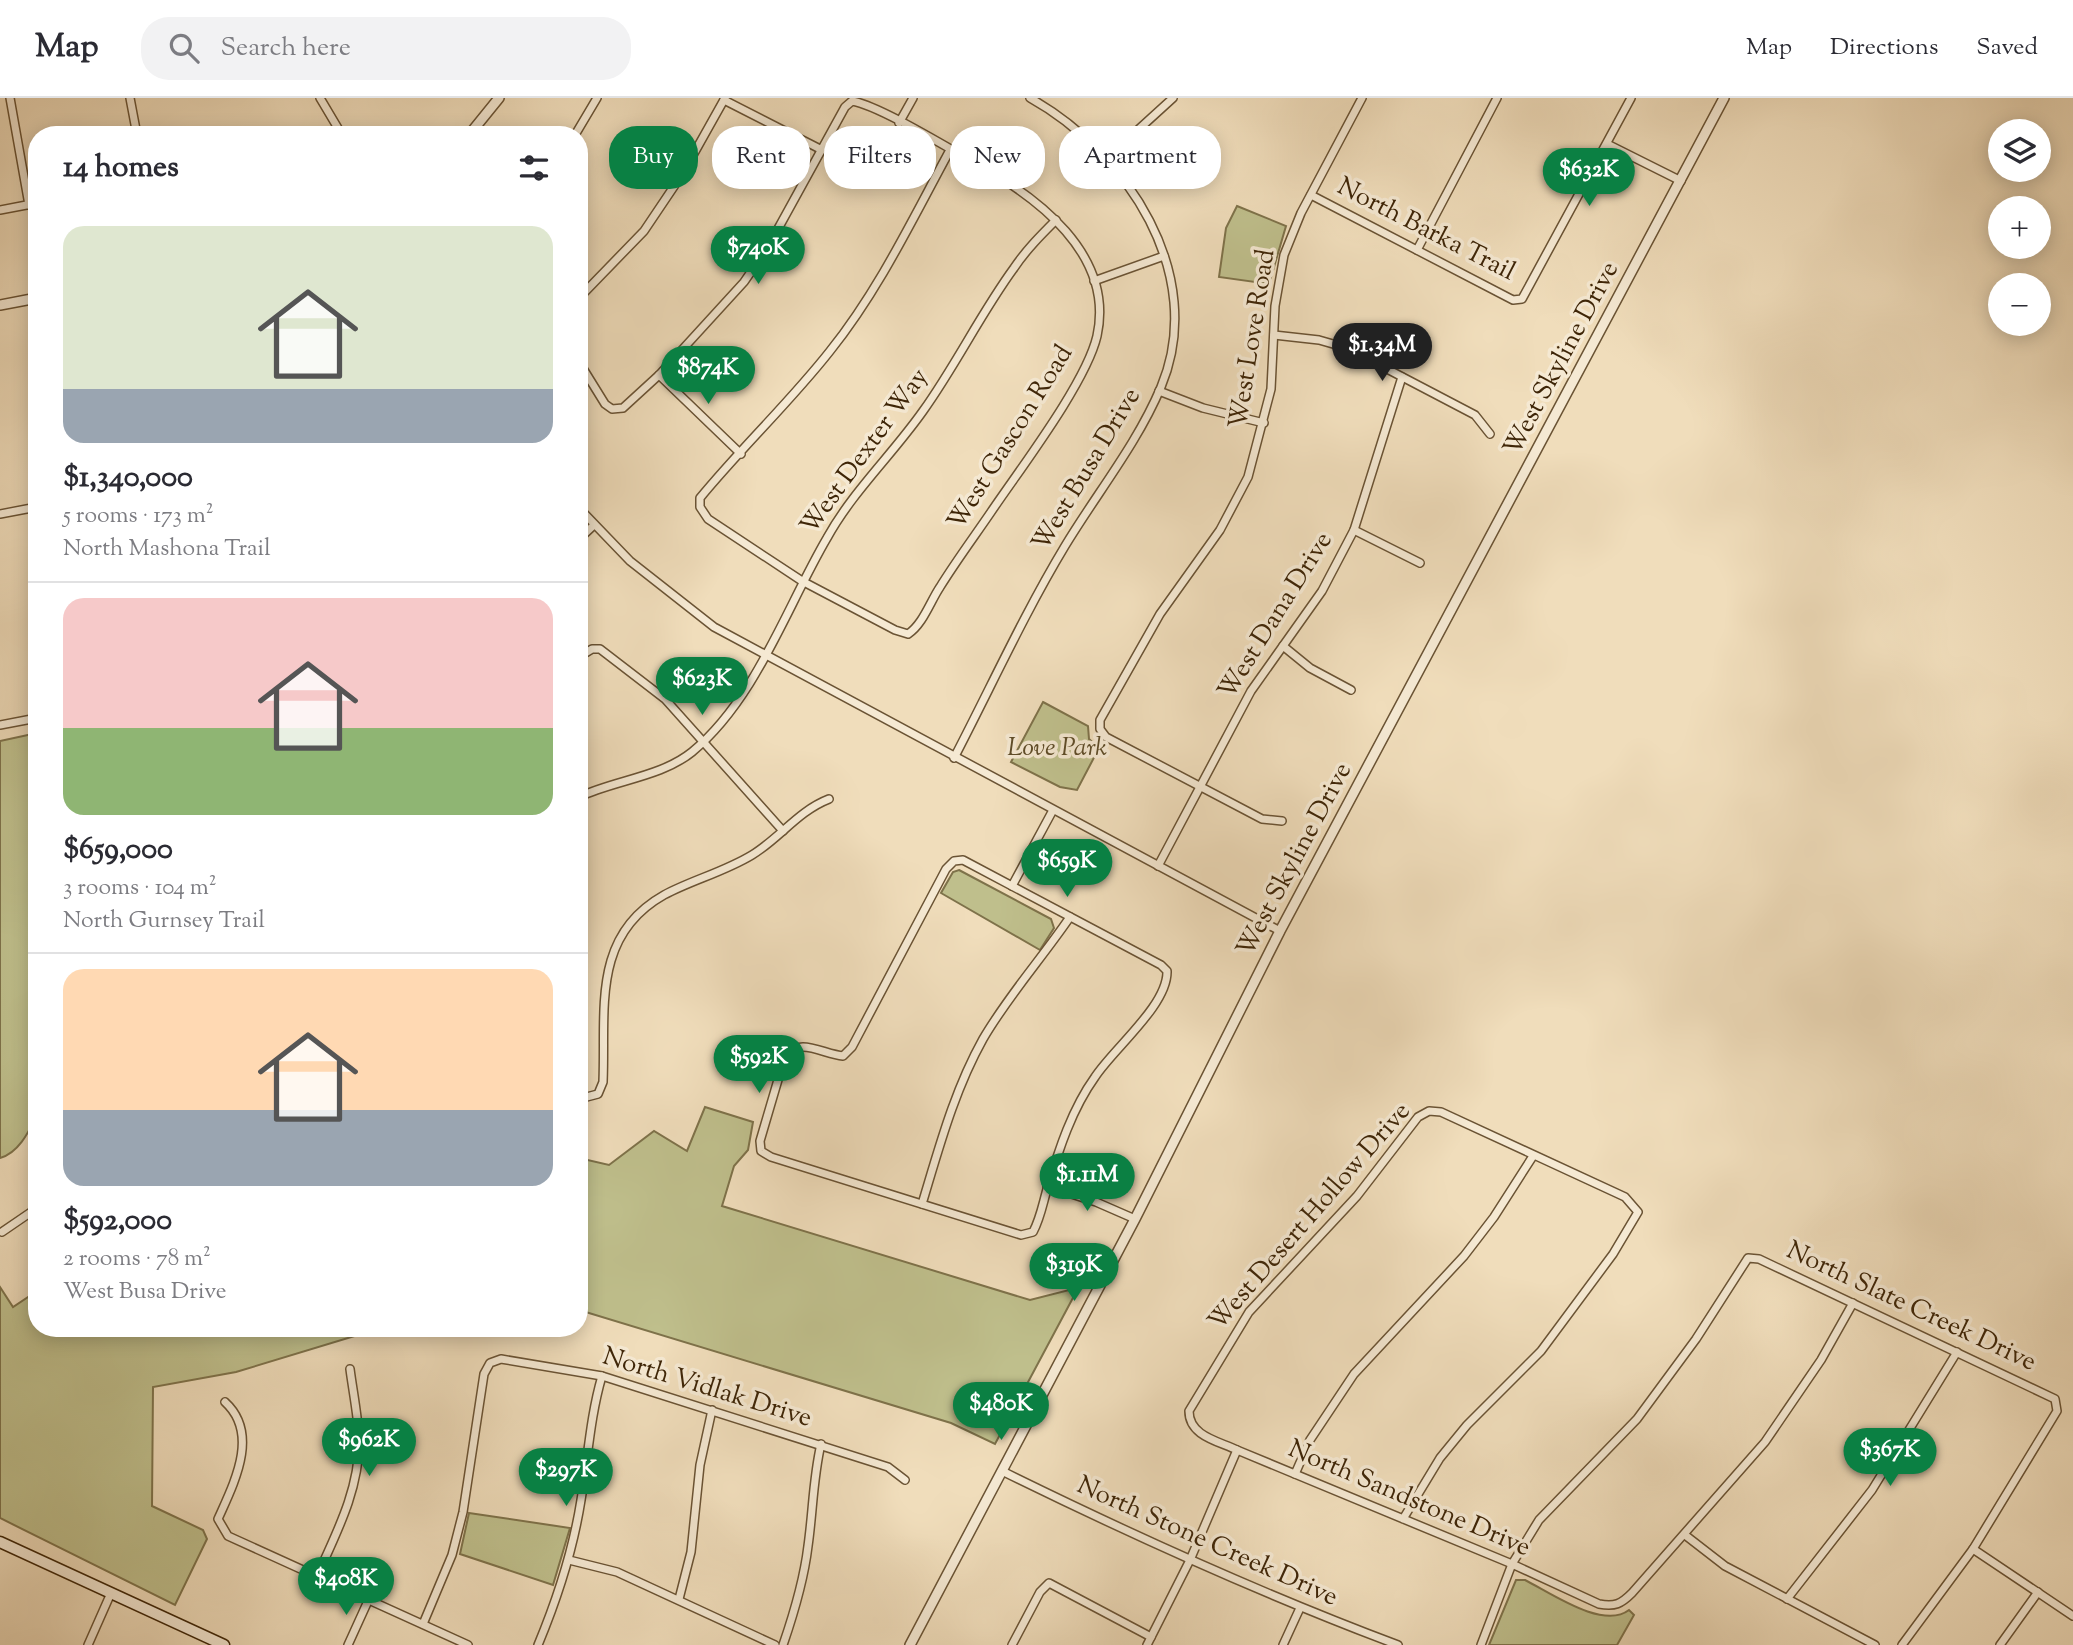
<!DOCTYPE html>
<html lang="en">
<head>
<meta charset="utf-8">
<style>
  :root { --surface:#fff; --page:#f2f2f3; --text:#2b2b33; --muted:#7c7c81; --line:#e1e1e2; --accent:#0b8043 }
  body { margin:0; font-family:"Sorts Mill Goudy",serif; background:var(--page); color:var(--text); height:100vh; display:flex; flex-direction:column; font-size:26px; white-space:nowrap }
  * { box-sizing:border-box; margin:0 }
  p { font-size:23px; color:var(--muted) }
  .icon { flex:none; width:38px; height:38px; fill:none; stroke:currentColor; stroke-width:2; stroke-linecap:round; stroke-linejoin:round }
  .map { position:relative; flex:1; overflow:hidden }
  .drawer { position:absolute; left:28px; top:28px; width:560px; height:1211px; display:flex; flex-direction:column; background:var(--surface); border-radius:28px; box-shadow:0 4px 18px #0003 }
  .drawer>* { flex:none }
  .banner { position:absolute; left:609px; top:28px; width:665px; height:63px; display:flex; gap:14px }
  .tools { position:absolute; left:1988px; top:21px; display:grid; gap:14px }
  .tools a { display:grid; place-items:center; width:63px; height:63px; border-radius:50%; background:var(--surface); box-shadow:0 4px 18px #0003; font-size:35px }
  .price { position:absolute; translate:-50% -60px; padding:0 16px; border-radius:24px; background:var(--accent); color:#fff; font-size:23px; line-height:46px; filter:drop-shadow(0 2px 4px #0008) }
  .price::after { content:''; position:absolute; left:50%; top:42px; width:21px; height:16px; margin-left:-10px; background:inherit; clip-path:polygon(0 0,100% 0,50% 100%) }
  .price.active { background:#222; color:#fff }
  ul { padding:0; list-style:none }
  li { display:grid; align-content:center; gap:14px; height:371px; padding:0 35px }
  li+li { border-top:2px solid var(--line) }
  li span { display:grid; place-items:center; height:217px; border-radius:21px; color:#555 }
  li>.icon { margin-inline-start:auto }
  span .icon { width:126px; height:126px; fill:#fffc; stroke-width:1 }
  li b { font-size:30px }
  h2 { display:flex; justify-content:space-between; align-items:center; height:84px; padding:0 35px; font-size:30px }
  .chip { padding:0 24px; border-radius:28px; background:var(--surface); box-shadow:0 4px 18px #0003; font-size:24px; line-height:63px }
  .chip.active { background:var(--accent); color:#fff }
  header { display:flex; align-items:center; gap:42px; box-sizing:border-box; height:98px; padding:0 35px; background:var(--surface); border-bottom:2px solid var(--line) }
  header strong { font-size:33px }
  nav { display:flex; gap:38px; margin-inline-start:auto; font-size:24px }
  .search { width:490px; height:63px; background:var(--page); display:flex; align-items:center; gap:18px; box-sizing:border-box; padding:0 24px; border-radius:28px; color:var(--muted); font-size:26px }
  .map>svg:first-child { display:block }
  .green { fill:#bfbf8c; stroke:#7e724a; stroke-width:2 }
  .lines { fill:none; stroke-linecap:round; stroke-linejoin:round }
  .minor-casing { stroke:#6a5334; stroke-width:10 }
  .tertiary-casing { stroke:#6a5334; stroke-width:12 }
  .secondary-casing { stroke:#3e2507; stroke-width:13 }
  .minor { stroke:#f5e9d3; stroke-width:7 }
  .tertiary { stroke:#f5e9d3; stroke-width:9 }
  .secondary { stroke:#f5e9d3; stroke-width:10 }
  .labels { text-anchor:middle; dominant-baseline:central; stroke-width:7; stroke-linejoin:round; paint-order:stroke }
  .street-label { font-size:26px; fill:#3e2507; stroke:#f5e9d3 }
  .park-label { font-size:26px; font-style:italic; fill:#5e4c28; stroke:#f5e9d3 }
</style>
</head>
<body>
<header>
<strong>Map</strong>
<div class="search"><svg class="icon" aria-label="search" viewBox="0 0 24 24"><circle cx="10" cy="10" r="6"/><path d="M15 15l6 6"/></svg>Search here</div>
<nav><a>Map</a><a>Directions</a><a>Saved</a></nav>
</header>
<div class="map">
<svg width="2073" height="1547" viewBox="0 0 2073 1547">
  <rect width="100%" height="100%" fill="#f0ddbb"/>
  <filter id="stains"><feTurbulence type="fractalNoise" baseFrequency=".00286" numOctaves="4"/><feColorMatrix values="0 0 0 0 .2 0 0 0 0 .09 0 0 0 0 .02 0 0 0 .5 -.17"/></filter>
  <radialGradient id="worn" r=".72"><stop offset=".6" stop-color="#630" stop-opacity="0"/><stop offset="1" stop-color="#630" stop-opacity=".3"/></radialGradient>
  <g class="green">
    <polygon points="1237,108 1286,128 1269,186 1219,179 1226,130"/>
    <polygon points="1043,604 1088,628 1089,641 1099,650 1077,692 1060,689 1011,664"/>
    <path d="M37,635l-4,76 4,20v286c-8,16 -18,38 -37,43v-417z"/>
    <polygon points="959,772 1051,821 1054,830 1040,852 941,795 953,774"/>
    <polygon points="705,1009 753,1024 748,1052 734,1068 722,1108 1030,1202 1069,1192 1075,1196 995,1346 951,1325 579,1212 579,1060 609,1067 654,1033 687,1053"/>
    <polygon points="0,1189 13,1209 37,1193 37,1230 381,1230 236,1274 153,1289 152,1408 203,1432 207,1441 175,1507 0,1420"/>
    <polygon points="469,1415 570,1430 553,1487 460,1456"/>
    <path d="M1516,1482h9c26,13 78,50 104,30l5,5 -17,30h-128z"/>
  </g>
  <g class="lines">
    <g class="minor-casing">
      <g id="minor">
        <polyline points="10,0 29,107"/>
        <polyline points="130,0 137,37"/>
        <polyline points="320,0 342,37"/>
        <polyline points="724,2 822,52"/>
        <polyline points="899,25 913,0"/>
        <polyline points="575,37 597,0"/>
        <polyline points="1607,46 1681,83"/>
        <polyline points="1106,61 1173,0"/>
        <polyline points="1311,97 1513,202 1522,201 1631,0"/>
        <polyline points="0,112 37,105"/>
        <polyline points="1417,152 1497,0"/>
        <polyline points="1094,183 1164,158"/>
        <polyline points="579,200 644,133 683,75 725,0"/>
        <polyline points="1274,237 1319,242 1347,250 1475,317 1490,336"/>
        <path d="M579,264l26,42 7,5 11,-1 36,-33 85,-93 24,-35 77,-140 7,-6c26,4 96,47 123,62 61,33 140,91 122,173 -11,47 -77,133 -106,176 -17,25 -35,49 -51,75 -10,15 -17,37 -32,47l-13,-4 -93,-49 -94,-62 -8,-12v-9c41,-50 90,-96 130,-147 49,-61 83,-133 120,-201"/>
        <polyline points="659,277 741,356"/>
        <polyline points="1159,293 1203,310 1264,325"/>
        <polyline points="579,410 630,463 714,529 1280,833"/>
        <polyline points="0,416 37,409"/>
        <polyline points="1354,432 1420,465"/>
        <polyline points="579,441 594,427"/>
        <polyline points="1283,548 1310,570 1351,592"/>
        <polyline points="579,559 592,551 600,551 665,601 783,733"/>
        <polyline points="0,627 37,620"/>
        <path d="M954,660c37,-71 70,-144 111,-212 32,-53 72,-102 96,-159 47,-112 -34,-235 -131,-289"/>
        <path d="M579,699c36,-17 82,-20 113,-45 64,-53 94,-144 135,-214 26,-47 65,-83 96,-127 33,-46 58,-98 91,-143 12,-18 27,-33 42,-48"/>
        <polyline points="1282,723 1262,721 1106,639 1100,631 1100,622 1160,516 1220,432 1248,379 1271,291 1275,208 1284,157 1301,115 1362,0"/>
        <path d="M963,762l198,105 6,6c1,34 -54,78 -72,106 -23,32 -36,72 -47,109 -5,16 -7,31 -15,46l-12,3 -250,-78 -10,-6 -1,-10 25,-85c14,-19 38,-2 58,0l9,-9 94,-178 8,-8z"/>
        <polyline points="1158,768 1251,593 1322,493 1354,432 1402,279"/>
        <polyline points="1012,788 1053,712"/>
        <path d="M579,1001l19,-5 5,-12c3,-72 -12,-146 61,-187 28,-15 60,-23 88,-40 28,-17 46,-44 77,-56"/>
        <polyline points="1047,1088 1096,1104 1135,1121"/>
        <path d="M922,1106c17,-56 32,-113 61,-165 25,-43 59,-81 87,-122"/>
        <polyline points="2,1134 37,1110"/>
        <path d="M225,1304c35,32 9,81 -7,117l10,17 240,109"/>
        <path d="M1002,1373c130,64 260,123 396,174"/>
        <polyline points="1295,1376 1310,1342 1354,1276 1464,1158 1494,1119 1533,1058"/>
        <path d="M1403,1421l37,-61 27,-33 74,-74 72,-97 25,-42 -13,-15 -184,-85 -12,-1 -11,6 -61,79 -108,116 -60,99c0,25 29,30 48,39l275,114 87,40c16,3 22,0 33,-11l133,-151 56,-82 32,-57"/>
        <polyline points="1685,1437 1725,1468 1875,1547"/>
        <polyline points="1973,1451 2073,1518"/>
        <polyline points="569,1462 617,1474 775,1547"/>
        <path d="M317,1478c20,-44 43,-88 42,-137 -1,-23 -6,-47 -9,-70"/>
        <polyline points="679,1501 691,1454 700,1367 712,1312"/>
        <polyline points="1787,1501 1872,1392 1957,1254"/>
        <polyline points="423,1526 452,1457 463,1414 484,1276 490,1265 501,1261 602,1278 888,1369 905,1382"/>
        <polyline points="88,1547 111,1495"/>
        <polyline points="348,1547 368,1503"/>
        <path d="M538,1547c20,-48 35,-94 43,-145 7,-42 9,-83 21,-124"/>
        <path d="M783,1547c11,-32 21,-65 25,-99 5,-35 5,-68 13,-102"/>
        <polyline points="1012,1547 1040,1494 1049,1485 1151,1539"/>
        <polyline points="1147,1547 1190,1462 1237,1352"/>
        <polyline points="1283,1547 1300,1510"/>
        <polyline points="1481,1547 1512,1466 1539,1422 1637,1321 1696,1241 1748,1160 1759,1161 2055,1301 2057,1313 1973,1451 1902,1547"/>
        <polyline points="2000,1547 2038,1494"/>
      </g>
    </g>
    <g class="tertiary-casing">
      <g id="tertiary">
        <polyline points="469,37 499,0"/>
        <polyline points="0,207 37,200"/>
        <polyline points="910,1547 1135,1121 1280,833 1724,0"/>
      </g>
    </g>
    <g class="secondary-casing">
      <polyline id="secondary" points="0,1444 224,1547"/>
    </g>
    <use href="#minor" class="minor"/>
    <use href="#tertiary" class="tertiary"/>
    <use href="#secondary" class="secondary"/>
  </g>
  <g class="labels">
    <g class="street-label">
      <text transform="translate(1426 132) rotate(27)">North Barka Trail</text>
      <text transform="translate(1253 241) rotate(-81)">West Love Road</text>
      <text transform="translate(1562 261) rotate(-62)">West Skyline Drive</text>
      <text transform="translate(1011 340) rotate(-58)">West Gascon Road</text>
      <text transform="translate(865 354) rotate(-54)">West Dexter Way</text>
      <text transform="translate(1087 372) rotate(-59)">West Busa Drive</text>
      <text transform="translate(1276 518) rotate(-58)">West Dana Drive</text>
      <text transform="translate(1295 762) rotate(-62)">West Skyline Drive</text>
      <text transform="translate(1310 1119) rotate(-49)">West Desert Hollow Drive</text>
      <text transform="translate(1911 1209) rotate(25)">North Slate Creek Drive</text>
      <text transform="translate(707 1290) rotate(17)">North Vidlak Drive</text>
      <text transform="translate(1409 1401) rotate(23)">North Sandstone Drive</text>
      <text transform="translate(1207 1444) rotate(24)">North Stone Creek Drive</text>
    </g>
    <g class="park-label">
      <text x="1057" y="650">Love Park</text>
    </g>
  </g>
  <rect width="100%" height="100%" filter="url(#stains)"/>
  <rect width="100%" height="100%" fill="url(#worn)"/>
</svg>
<div class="tools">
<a><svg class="icon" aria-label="layers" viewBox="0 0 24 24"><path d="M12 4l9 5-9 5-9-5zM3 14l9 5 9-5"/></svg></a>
<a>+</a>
<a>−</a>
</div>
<b class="price" style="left:1589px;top:110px">$632K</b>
<b class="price" style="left:758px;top:188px">$740K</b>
<b class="price active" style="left:1382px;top:285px">$1.34M</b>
<b class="price" style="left:708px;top:308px">$874K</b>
<b class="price" style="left:702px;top:619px">$623K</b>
<b class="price" style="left:1067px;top:801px">$659K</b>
<b class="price" style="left:759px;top:997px">$592K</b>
<b class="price" style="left:1087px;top:1115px">$1.11M</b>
<b class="price" style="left:1074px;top:1205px">$319K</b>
<b class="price" style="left:1001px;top:1344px">$480K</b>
<b class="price" style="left:369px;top:1380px">$962K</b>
<b class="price" style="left:1890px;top:1390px">$367K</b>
<b class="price" style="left:566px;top:1410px">$297K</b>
<b class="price" style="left:346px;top:1519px">$408K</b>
<div class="banner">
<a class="chip active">Buy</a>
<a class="chip">Rent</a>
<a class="chip">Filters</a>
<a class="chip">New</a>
<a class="chip">Apartment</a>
</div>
<section class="drawer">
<h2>14 homes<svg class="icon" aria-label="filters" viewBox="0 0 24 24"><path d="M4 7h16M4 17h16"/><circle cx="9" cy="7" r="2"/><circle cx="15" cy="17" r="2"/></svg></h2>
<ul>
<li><span style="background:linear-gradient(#dfe7d0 75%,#9aa5b1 0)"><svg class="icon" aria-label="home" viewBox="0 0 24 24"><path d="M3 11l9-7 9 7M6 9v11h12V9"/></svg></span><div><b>$1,340,000</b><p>5 rooms · 173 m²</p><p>North Mashona Trail</p></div></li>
<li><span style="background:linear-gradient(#f6c9c9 60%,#8fb573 0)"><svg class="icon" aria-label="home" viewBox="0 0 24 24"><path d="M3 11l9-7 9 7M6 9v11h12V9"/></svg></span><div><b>$659,000</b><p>3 rooms · 104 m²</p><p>North Gurnsey Trail</p></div></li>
<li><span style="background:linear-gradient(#ffd9b3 65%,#9aa5b1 0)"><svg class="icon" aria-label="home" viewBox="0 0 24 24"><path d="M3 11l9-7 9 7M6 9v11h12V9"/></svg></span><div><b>$592,000</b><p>2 rooms · 78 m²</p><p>West Busa Drive</p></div></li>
</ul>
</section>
</div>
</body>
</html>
